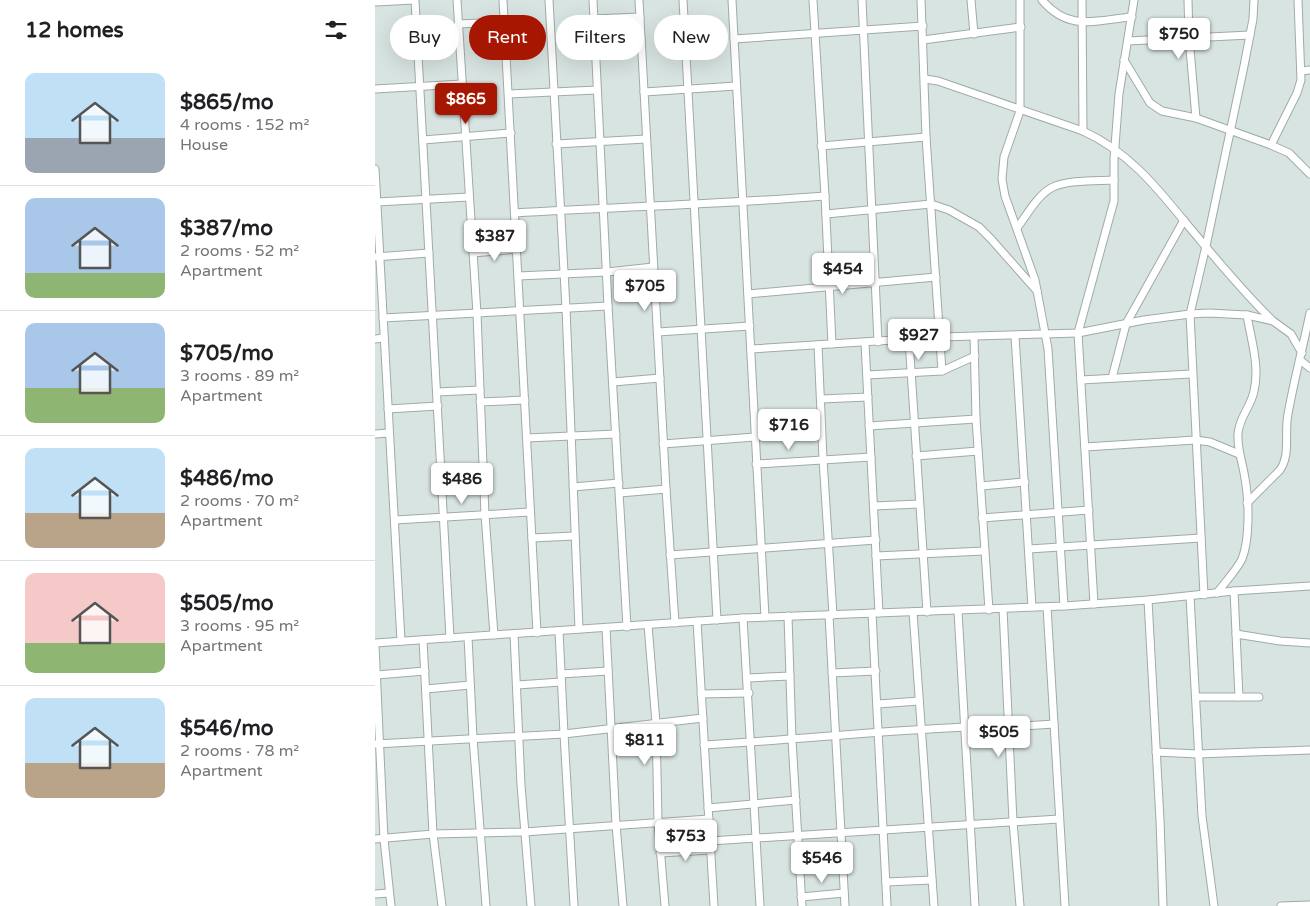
<!DOCTYPE html>
<html lang="en">
<head>
<meta charset="utf-8">
<style>
  :root { --surface:#fff; --page:#f6f6f6; --text:#202124; --muted:#757577; --line:#e0e0e0; --accent:#a71600 }
  body { margin:0; font-family:"Varela Round",sans-serif; background:var(--page); color:var(--text); height:100vh; display:flex; flex-direction:column; font-size:19px; white-space:nowrap }
  * { box-sizing:border-box; margin:0 }
  p { font-size:16px; color:var(--muted) }
  .icon { flex:none; width:28px; height:28px; fill:none; stroke:currentColor; stroke-width:2; stroke-linecap:round; stroke-linejoin:round }
  .map { position:relative; flex:1; overflow:hidden }
  .panel { display:flex; flex-direction:column; background:var(--surface); width:375px }
  .panel>* { flex:none }
  .hud { position:absolute; left:15px; top:15px; width:475px; height:45px; display:flex; gap:10px }
  .price { position:absolute; translate:-50% -42px; padding:0 11px; border-radius:5px; background:#fff; color:#222; font-size:16px; line-height:32px; filter:drop-shadow(0 1px 2px #0008) }
  .price::after { content:''; position:absolute; left:50%; top:30px; width:15px; height:11px; margin-left:-8px; background:inherit; clip-path:polygon(0 0,100% 0,50% 100%) }
  .price.selected { background:var(--accent); color:#fff }
  ul { padding:0; list-style:none }
  li { display:flex; align-items:center; gap:15px; height:125px; padding:0 25px }
  li+li { border-top:1px solid var(--line) }
  li span { display:grid; place-items:center; flex:none; width:140px; height:100px; border-radius:10px; color:#555 }
  li>.icon { margin-inline-start:auto }
  span .icon { width:60px; height:60px; fill:#fffc; stroke-width:1 }
  li b { font-size:21px }
  h2 { display:flex; justify-content:space-between; align-items:center; height:60px; padding:0 25px; font-size:21px }
  .tag { padding:0 18px; border-radius:22px; background:var(--surface); box-shadow:0 5px 20px #0002; font-size:18px; line-height:45px }
  .tag.selected { background:var(--accent); color:#fff }
  main { display:flex; flex:1; min-height:0 }
  .map>svg:first-child { display:block }
  .lines { fill:none; stroke-linecap:round; stroke-linejoin:round }
  .minor-casing { stroke:#9faba8; stroke-width:9 }
  .minor { stroke:#fff; stroke-width:7 }
</style>
</head>
<body>
<main>
<section class="panel">
<h2>12 homes<svg class="icon" aria-label="filters" viewBox="0 0 24 24"><path d="M4 7h16M4 17h16"/><circle cx="9" cy="7" r="2"/><circle cx="15" cy="17" r="2"/></svg></h2>
<ul>
<li><span style="background:linear-gradient(#bfe0f5 65%,#9aa5b1 0)"><svg class="icon" aria-label="home" viewBox="0 0 24 24"><path d="M3 11l9-7 9 7M6 9v11h12V9"/></svg></span><div><b>$865/mo</b><p>4 rooms · 152 m²</p><p>House</p></div></li>
<li><span style="background:linear-gradient(#a9c7e8 75%,#8fb573 0)"><svg class="icon" aria-label="home" viewBox="0 0 24 24"><path d="M3 11l9-7 9 7M6 9v11h12V9"/></svg></span><div><b>$387/mo</b><p>2 rooms · 52 m²</p><p>Apartment</p></div></li>
<li><span style="background:linear-gradient(#a9c7e8 65%,#8fb573 0)"><svg class="icon" aria-label="home" viewBox="0 0 24 24"><path d="M3 11l9-7 9 7M6 9v11h12V9"/></svg></span><div><b>$705/mo</b><p>3 rooms · 89 m²</p><p>Apartment</p></div></li>
<li><span style="background:linear-gradient(#bfe0f5 65%,#b9a48a 0)"><svg class="icon" aria-label="home" viewBox="0 0 24 24"><path d="M3 11l9-7 9 7M6 9v11h12V9"/></svg></span><div><b>$486/mo</b><p>2 rooms · 70 m²</p><p>Apartment</p></div></li>
<li><span style="background:linear-gradient(#f6c9c9 70%,#8fb573 0)"><svg class="icon" aria-label="home" viewBox="0 0 24 24"><path d="M3 11l9-7 9 7M6 9v11h12V9"/></svg></span><div><b>$505/mo</b><p>3 rooms · 95 m²</p><p>Apartment</p></div></li>
<li><span style="background:linear-gradient(#bfe0f5 65%,#b9a48a 0)"><svg class="icon" aria-label="home" viewBox="0 0 24 24"><path d="M3 11l9-7 9 7M6 9v11h12V9"/></svg></span><div><b>$546/mo</b><p>2 rooms · 78 m²</p><p>Apartment</p></div></li>
</ul>
</section>
<div class="map">
<svg width="935" height="906" viewBox="0 0 935 906">
  <rect width="100%" height="100%" fill="#d8e4e2"/>
  <g class="lines">
    <g class="minor-casing">
      <g id="minor">
        <polyline points="40,0 75,638"/>
        <polyline points="82,0 102,314 110,515 119,635"/>
        <polyline points="128,0 162,633"/>
        <polyline points="174,0 191,308 204,629"/>
        <polyline points="218,0 233,306 252,627"/>
        <polyline points="264,0 291,489 300,623"/>
        <polyline points="308,0 342,620"/>
        <polyline points="357,0 390,617"/>
        <polyline points="438,0 450,196 457,344"/>
        <polyline points="487,0 503,342"/>
        <polyline points="546,0 551,137 567,371"/>
        <polyline points="596,0 599,34"/>
        <polyline points="645,0 645,111 629,157 627,179 630,196 660,280 673,349 689,606"/>
        <path d="M667,0c27,32 53,20 90,17"/>
        <polyline points="707,0 708,131"/>
        <polyline points="813,0 814,38 821,118"/>
        <polyline points="0,2 39,0"/>
        <polyline points="219,19 265,17"/>
        <polyline points="83,24 129,22"/>
        <polyline points="359,39 548,26"/>
        <polyline points="548,40 646,27"/>
        <polyline points="753,41 875,35"/>
        <polyline points="220,43 266,40"/>
        <polyline points="749,60 775,103 787,111 821,118 896,145 914,153 935,174"/>
        <polyline points="926,71 935,70"/>
        <path d="M550,79l13,2 145,50c44,20 72,54 102,91 28,33 55,67 86,97"/>
        <polyline points="0,89 87,84"/>
        <polyline points="269,92 361,86"/>
        <polyline points="134,94 222,90"/>
        <polyline points="48,140 136,133"/>
        <polyline points="181,144 271,139"/>
        <polyline points="896,145 922,93 926,80 923,0"/>
        <polyline points="446,146 551,137"/>
        <polyline points="0,169 26,641"/>
        <polyline points="2,202 94,197"/>
        <path d="M140,213c103,-6 207,-9 310,-17"/>
        <polyline points="451,214 556,204 574,210 604,227 616,239 662,291"/>
        <path d="M642,228c10,-13 21,-34 36,-41 15,-7 43,-6 61,-7"/>
        <polyline points="98,253 142,249"/>
        <polyline points="0,257 54,253"/>
        <polyline points="143,276 232,272 278,267"/>
        <polyline points="373,294 561,277"/>
        <polyline points="8,318 233,306"/>
        <polyline points="283,332 375,326"/>
        <polyline points="640,336 657,607"/>
        <polyline points="599,337 601,419 614,610"/>
        <polyline points="0,339 9,338"/>
        <polyline points="534,340 552,612"/>
        <polyline points="490,343 504,613"/>
        <polyline points="443,345 448,459 458,615"/>
        <polyline points="376,349 566,337 703,333 769,320 815,314 834,313 872,315 898,321 916,334 927,353"/>
        <polyline points="925,360 935,368"/>
        <polyline points="492,375 567,371 600,356"/>
        <polyline points="737,378 751,324 809,220"/>
        <polyline points="706,380 816,374"/>
        <polyline points="238,382 285,378"/>
        <polyline points="62,392 105,390"/>
        <polyline points="446,399 493,397"/>
        <polyline points="105,402 150,400"/>
        <polyline points="13,409 63,406"/>
        <polyline points="494,426 601,419"/>
        <polyline points="0,434 14,433"/>
        <polyline points="152,438 241,434"/>
        <polyline points="288,444 380,437"/>
        <polyline points="710,447 820,440 835,442 864,454"/>
        <polyline points="541,456 603,451"/>
        <polyline points="381,464 496,457"/>
        <polyline points="67,478 108,475"/>
        <polyline points="606,486 650,482"/>
        <polyline points="198,487 244,483"/>
        <polyline points="245,493 291,489"/>
        <path d="M872,503l33,-33c11,-16 4,-37 8,-56 6,-34 15,-67 22,-101"/>
        <polyline points="499,506 544,504"/>
        <polyline points="607,518 714,510"/>
        <polyline points="20,520 155,512"/>
        <polyline points="157,538 199,536"/>
        <polyline points="654,549 826,538"/>
        <polyline points="295,555 501,540"/>
        <polyline points="501,556 609,551"/>
        <polyline points="859,591 864,697"/>
        <path d="M842,593c8,-11 19,-22 25,-34 8,-20 7,-59 3,-80 -2,-16 -8,-29 -7,-45 1,-17 13,-27 16,-43 6,-25 -3,-51 -7,-76"/>
        <polyline points="829,595 815,314 831,246 869,66 878,19 879,0"/>
        <polyline points="815,596 827,816 839,906"/>
        <polyline points="773,600 785,820 788,906"/>
        <polyline points="719,604 703,333 739,201 739,159 744,94 759,0"/>
        <polyline points="672,607 690,906"/>
        <polyline points="628,609 638,821 645,906"/>
        <polyline points="583,611 600,906"/>
        <polyline points="538,612 559,906"/>
        <polyline points="497,613 512,906"/>
        <polyline points="454,615 470,906"/>
        <polyline points="413,616 417,740 427,906"/>
        <polyline points="368,618 385,906"/>
        <polyline points="322,621 339,906"/>
        <polyline points="273,625 281,723 283,822 290,906"/>
        <polyline points="231,628 241,825 248,906"/>
        <polyline points="184,631 189,734 199,906"/>
        <polyline points="139,634 146,785 156,906"/>
        <polyline points="861,634 905,641 935,643"/>
        <polyline points="93,637 98,738 111,906"/>
        <polyline points="48,640 58,834 67,906"/>
        <polyline points="0,643 368,618 689,606 773,600 859,591 935,586"/>
        <polyline points="0,646 9,839 16,906"/>
        <polyline points="457,673 501,671"/>
        <polyline points="186,674 233,671"/>
        <polyline points="2,675 50,671"/>
        <polyline points="373,678 415,676"/>
        <polyline points="142,685 186,682"/>
        <polyline points="51,689 95,685"/>
        <polyline points="326,694 374,693"/>
        <polyline points="821,697 884,697"/>
        <polyline points="503,704 544,701"/>
        <polyline points="634,727 679,724"/>
        <polyline points="0,744 189,734 328,718"/>
        <path d="M329,745c87,-5 174,-14 261,-18"/>
        <polyline points="781,752 823,754 935,750"/>
        <polyline points="333,808 421,800"/>
        <polyline points="0,839 58,834 149,832 334,819"/>
        <polyline points="335,841 684,819"/>
        <polyline points="285,853 336,850"/>
        <polyline points="511,882 557,880"/>
        <polyline points="0,894 14,893"/>
        <polyline points="426,897 469,893"/>
        <polyline points="906,906 935,905"/>
      </g>
    </g>
    <use href="#minor" class="minor"/>
  </g>
</svg>
<b class="price" style="left:804px;top:60px">$750</b>
<b class="price selected" style="left:91px;top:125px">$865</b>
<b class="price" style="left:120px;top:262px">$387</b>
<b class="price" style="left:468px;top:295px">$454</b>
<b class="price" style="left:270px;top:312px">$705</b>
<b class="price" style="left:544px;top:361px">$927</b>
<b class="price" style="left:414px;top:451px">$716</b>
<b class="price" style="left:87px;top:505px">$486</b>
<b class="price" style="left:624px;top:758px">$505</b>
<b class="price" style="left:270px;top:766px">$811</b>
<b class="price" style="left:311px;top:862px">$753</b>
<b class="price" style="left:447px;top:884px">$546</b>
<div class="hud">
<a class="tag">Buy</a>
<a class="tag selected">Rent</a>
<a class="tag">Filters</a>
<a class="tag">New</a>
</div>
</div>
</main>
</body>
</html>
